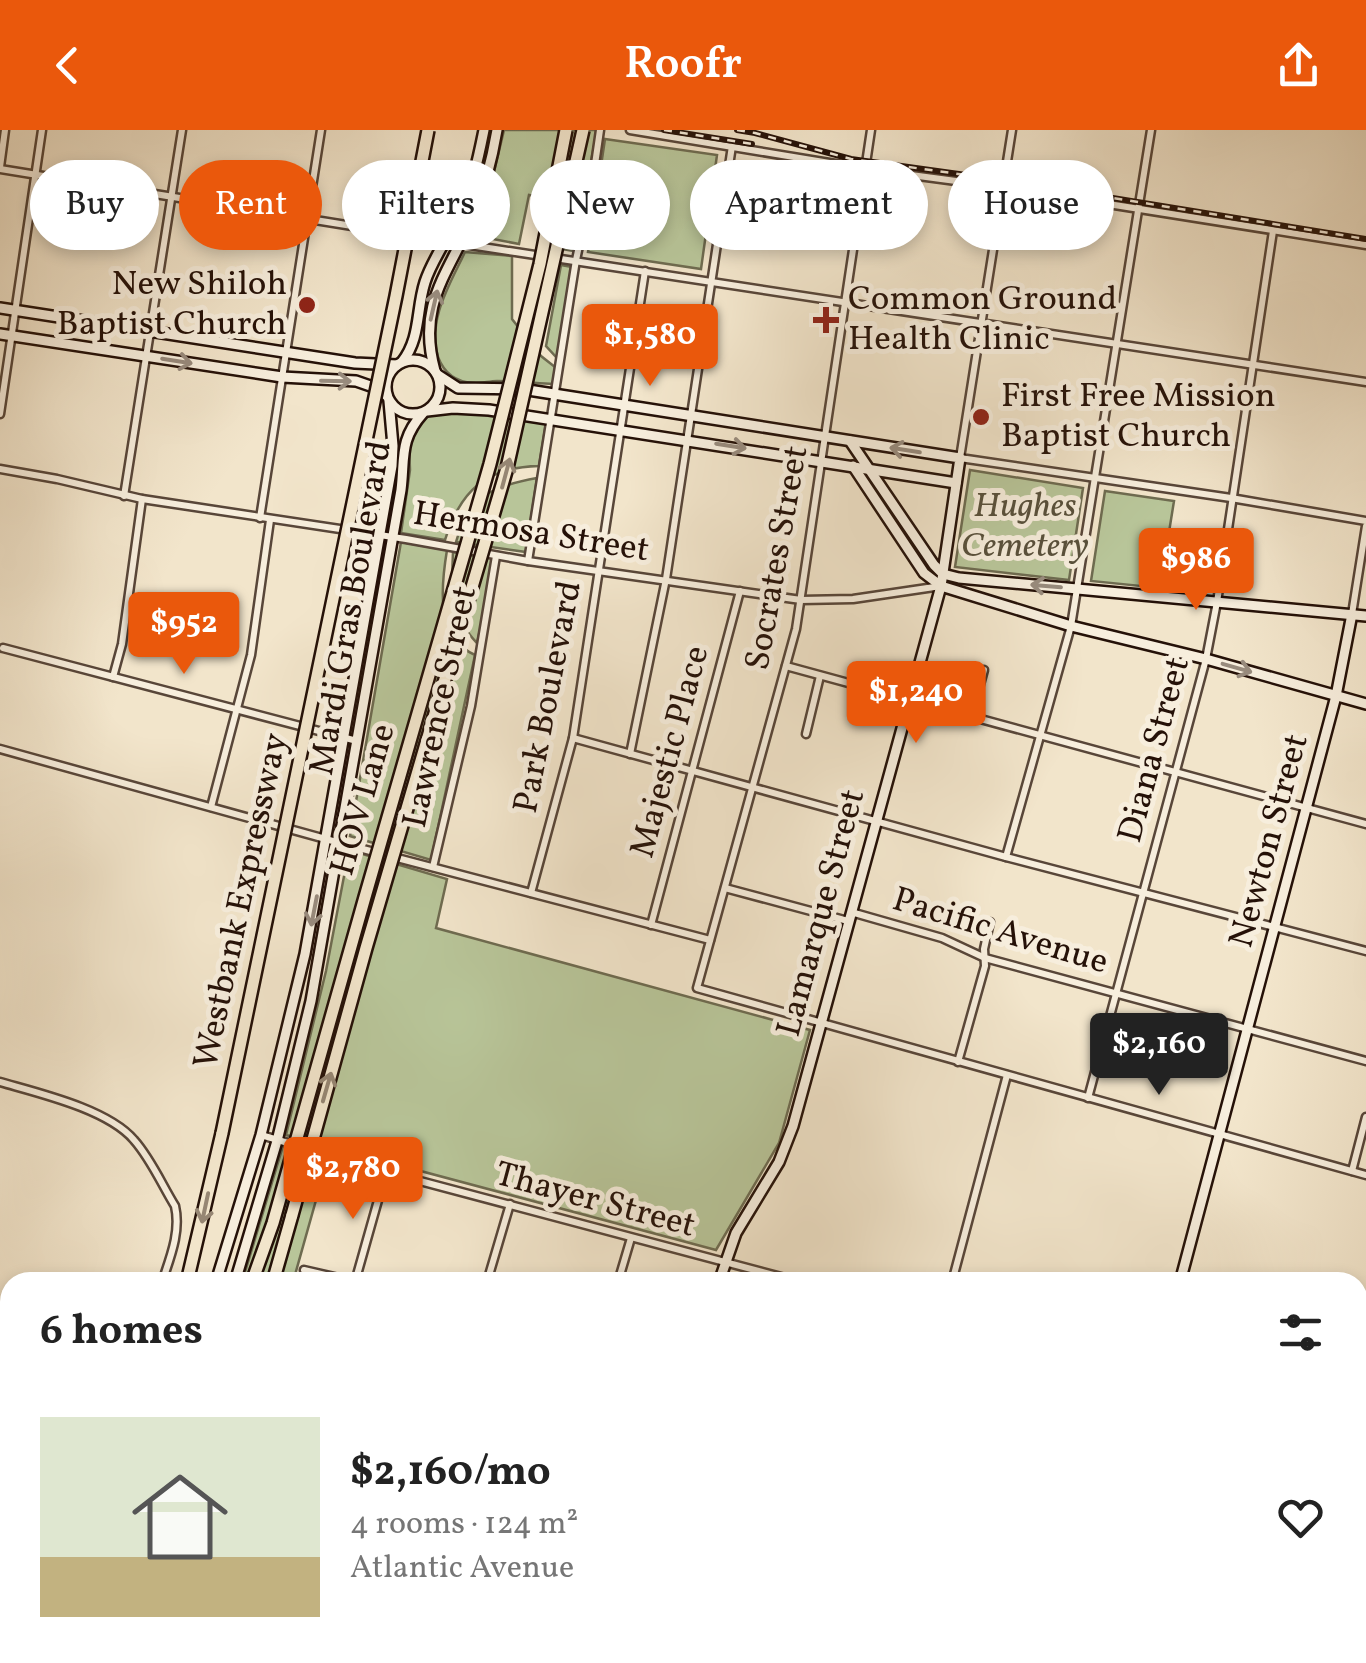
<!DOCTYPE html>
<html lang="en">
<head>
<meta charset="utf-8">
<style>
  :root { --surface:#fff; --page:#f6f6f6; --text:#222; --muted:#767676; --line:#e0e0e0; --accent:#ea580c }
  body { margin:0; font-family:Vollkorn,serif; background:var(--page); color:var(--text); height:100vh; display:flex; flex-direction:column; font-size:38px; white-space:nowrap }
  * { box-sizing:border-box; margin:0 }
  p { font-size:32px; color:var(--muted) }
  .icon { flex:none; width:55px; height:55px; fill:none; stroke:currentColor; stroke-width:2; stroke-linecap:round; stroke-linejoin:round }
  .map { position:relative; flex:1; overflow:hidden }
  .panel { position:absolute; left:0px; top:1142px; width:1368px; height:392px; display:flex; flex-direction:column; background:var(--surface); border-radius:30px 30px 0 0; box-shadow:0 5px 15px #0003 }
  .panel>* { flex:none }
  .top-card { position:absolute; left:30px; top:30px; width:1308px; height:90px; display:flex; gap:20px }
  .price { position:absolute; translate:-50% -85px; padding:0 22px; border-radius:10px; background:var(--accent); color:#fff; font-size:32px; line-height:65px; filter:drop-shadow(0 2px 5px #0008) }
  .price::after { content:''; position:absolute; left:50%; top:60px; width:30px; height:22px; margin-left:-15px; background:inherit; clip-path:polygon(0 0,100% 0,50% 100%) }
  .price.current { background:#222; color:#fff }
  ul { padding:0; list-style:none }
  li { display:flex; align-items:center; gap:30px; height:250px; padding:0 40px }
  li+li { border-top:2px solid var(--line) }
  li span { display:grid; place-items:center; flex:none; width:280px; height:200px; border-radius:0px; color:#555 }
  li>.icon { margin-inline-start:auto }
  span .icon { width:120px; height:120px; fill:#fffc; stroke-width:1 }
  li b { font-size:42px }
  h2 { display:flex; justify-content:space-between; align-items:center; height:120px; padding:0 40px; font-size:42px }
  .tag { padding:0 35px; border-radius:45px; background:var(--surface); box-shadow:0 5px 15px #0003; font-size:35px; line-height:90px }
  .tag.current { background:var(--accent); color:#fff }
  header { display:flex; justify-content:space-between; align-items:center; height:130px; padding:0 40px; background:var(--accent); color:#fff; font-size:45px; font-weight:600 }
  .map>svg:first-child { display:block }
  .green { fill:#b8c599; stroke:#6e6b50; stroke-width:2.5 }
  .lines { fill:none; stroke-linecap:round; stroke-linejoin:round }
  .street-casing { stroke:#584639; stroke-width:11 }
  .secondary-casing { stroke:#251108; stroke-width:14 }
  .highway-casing { stroke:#251108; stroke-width:16 }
  .street { stroke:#f7eedd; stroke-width:6 }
  .secondary { stroke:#f7eedd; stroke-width:9 }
  .highway { stroke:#f2e5cb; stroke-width:11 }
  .rail-casing { stroke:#251108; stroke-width:6 }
  .rail { stroke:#f7eedd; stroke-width:2.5; stroke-dasharray:8; stroke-linecap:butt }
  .highway-bridge-casing { stroke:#251108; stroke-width:16; stroke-linecap:butt }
  .highway-bridge { stroke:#f2e5cb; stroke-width:11 }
  .oneway { stroke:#988b7d }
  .oneway2 { stroke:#968673 }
  .poi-dot { fill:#8f2418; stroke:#f7eedd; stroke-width:4 }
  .labels { text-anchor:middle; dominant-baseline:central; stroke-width:10; stroke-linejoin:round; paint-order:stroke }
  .poi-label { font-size:35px; fill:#251108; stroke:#f7eedd; text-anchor:start }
  .park-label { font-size:35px; font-style:italic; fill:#58503b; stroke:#f7eedd }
  .street-label { font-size:35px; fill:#251108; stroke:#f7eedd }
</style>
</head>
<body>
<header><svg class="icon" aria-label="back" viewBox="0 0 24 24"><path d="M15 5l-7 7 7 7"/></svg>Roofr<svg class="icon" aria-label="share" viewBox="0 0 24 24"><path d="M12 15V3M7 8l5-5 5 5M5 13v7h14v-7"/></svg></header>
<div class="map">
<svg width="1366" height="1533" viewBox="0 0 1366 1533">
  <rect width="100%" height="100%" fill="#f2e5cb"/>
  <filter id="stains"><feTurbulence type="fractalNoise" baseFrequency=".002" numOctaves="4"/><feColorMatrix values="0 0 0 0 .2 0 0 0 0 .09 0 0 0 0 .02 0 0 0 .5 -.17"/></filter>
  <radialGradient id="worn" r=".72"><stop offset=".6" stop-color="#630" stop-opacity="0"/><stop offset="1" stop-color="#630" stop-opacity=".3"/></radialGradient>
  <g class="green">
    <polygon points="504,0 597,0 574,121 562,119 571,72 529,65 519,114 472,105 490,59"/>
    <polygon points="605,9 717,25 701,139 588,122"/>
    <path d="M465,122l47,4v63l29,37 14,11 -2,17c-19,-1 -37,-3 -56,-3 -8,0 -16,3 -24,2 -17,-1 -29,-10 -35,-26 -11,-37 12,-73 27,-105z"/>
    <polygon points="561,135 572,137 557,228 546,216"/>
    <path d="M453,282l30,1 63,10 -7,43c-53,1 -79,25 -94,74l-44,-7 9,-63 -1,-26 7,-19 14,-10z"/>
    <polygon points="970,340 1083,358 1069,450 955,437"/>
    <path d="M537,348l-11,74 -70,-10c13,-46 36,-56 81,-64z"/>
    <polygon points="1105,361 1174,371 1160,458 1091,451"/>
    <path d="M401,412l46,8c-6,36 -12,87 28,105l-44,205 -81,-24z"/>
    <path d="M453,422l43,7 -19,84c-25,-25 -26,-58 -24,-91z"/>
    <polygon points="349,720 447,749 436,798 810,900 779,1013 716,1120 286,1005 326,841"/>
    <polygon points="283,1016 327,1031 293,1152 242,1152"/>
  </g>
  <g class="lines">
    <g class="street-casing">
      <g id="street">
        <polyline points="630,0 866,39 1001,57 1366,115"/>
        <polyline points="871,0 796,499 697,858 1366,1045"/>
        <polyline points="1012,0 960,328 1231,368 1366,391"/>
        <polyline points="0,37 5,0"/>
        <polyline points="0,39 476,116 1366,252"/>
        <polyline points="0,284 42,0"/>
        <polyline points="0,339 57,349 142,369 406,409 528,431 801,470 853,469 941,456"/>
        <polyline points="124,366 182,0"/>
        <polyline points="260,388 321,0"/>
        <polyline points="528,431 576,130 592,55 600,0"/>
        <polyline points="1352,484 1366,396"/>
        <polyline points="3,518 357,611"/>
        <polyline points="786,536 1366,694"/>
        <polyline points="113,547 122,514 142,369"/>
        <polyline points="971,587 984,540"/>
        <polyline points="806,604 820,546"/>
        <polyline points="573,608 1006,727 1366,821"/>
        <polyline points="0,619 340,713 710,810"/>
        <polyline points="630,624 666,449 732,16"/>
        <polyline points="211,677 251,525 270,390"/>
        <polyline points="1006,727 1071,496 1151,0"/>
        <polyline points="433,737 471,576 496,426"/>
        <polyline points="725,758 848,791"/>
        <polyline points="531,763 573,608 645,141"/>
        <polyline points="851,782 942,808 985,828 1366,931"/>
        <polyline points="651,795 740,461"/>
        <polyline points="958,932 985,836 984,819 990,792"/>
        <path d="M0,952c38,11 108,27 134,58 17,19 28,45 41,66 6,26 -5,52 -13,76"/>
        <polyline points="1088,968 1206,529 1217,472 1273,101"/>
        <polyline points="261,1005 386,1042 800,1152"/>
        <polyline points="1352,1041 1366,987"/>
        <polyline points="304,1140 356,1152"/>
        <polyline points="355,1152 386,1042"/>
        <polyline points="487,1152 510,1074"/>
        <polyline points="618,1152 631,1108"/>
        <polyline points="952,1152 1007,945"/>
        <polyline points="1358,1304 1366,1306"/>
        <polyline points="0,1322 10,1325"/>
        <polyline points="0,1381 10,1373"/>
        <polyline points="1358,1423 1366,1426"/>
        <polyline points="332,1525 362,1533"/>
        <polyline points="238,1533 240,1525"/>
        <polyline points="512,1533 514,1525"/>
        <polyline points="646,1533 648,1525"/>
        <polyline points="789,1533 791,1525"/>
        <polyline points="933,1533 935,1525"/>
        <polyline points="1360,1533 1366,1510"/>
      </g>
    </g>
    <g class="secondary-casing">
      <g id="secondary">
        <polyline points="0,178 355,233 397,235"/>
        <polyline points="0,204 282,247 356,251 379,259 387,266"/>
        <circle cx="413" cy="257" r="27"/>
        <path d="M402,232c19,-24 14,-52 23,-80 7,-22 22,-42 32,-63 14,-27 21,-59 27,-89"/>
        <path d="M435,241c-19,-68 15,-99 39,-157 11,-27 18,-55 23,-84"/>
        <polyline points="438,245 458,258 522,259 960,328 941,456 793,996 779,1032 736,1103 719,1152"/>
        <polyline points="427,281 453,278 489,280 956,353"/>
        <polyline points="850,311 934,435 943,444 959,448 1366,486"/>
        <polyline points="853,336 924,443 941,456 1071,496 1206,529 1366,574"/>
        <polyline points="216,1152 261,1005 305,824 392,336 393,316 389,271"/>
        <path d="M235,1152l42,-141 34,-140 90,-511c4,-33 -2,-50 22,-77"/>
        <polyline points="1180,1152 1336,566 1352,484"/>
        <polyline points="0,1195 10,1198"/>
        <polyline points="0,1216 10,1219"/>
        <polyline points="1128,1525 1160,1533"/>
        <polyline points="1220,1525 1250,1533"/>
        <polyline points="101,1533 103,1525"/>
        <polyline points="144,1533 147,1525"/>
        <polyline points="1076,1533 1078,1525"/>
      </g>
    </g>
    <g class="highway-casing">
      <g id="highway">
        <polyline points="187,1152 222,1003"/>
        <polyline points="273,1152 292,1085"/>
        <polyline points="0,1411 10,1404"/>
        <polyline points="0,1447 10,1441"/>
        <polyline points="0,1513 10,1506"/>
      </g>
    </g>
    <use href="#street" class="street"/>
    <use href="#secondary" class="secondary"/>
    <use href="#highway" class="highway"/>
    <g class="rail-casing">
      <g id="rail">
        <polyline points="664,0 752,14"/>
        <polyline points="737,0 755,3 851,29 1002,50 1366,109"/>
      </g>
    </g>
    <use href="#rail" class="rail"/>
    <g class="highway-bridge-casing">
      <g id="highway-bridge">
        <polyline points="222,1003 396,166 428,0"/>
        <polyline points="292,1085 366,818 507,338 583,0"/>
        <polyline points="252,1152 273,1093 365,767 490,334 540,134 566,0"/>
      </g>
    </g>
    <use href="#highway-bridge" class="highway-bridge"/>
  </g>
  <defs><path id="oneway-shaft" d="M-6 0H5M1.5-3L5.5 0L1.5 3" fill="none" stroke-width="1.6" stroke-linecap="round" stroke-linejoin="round" transform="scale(2.5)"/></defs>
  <g class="oneway">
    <use href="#oneway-shaft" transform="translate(434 175) rotate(-77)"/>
    <use href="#oneway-shaft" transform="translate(177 231) rotate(9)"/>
    <use href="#oneway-shaft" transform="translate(336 251) rotate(1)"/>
    <use href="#oneway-shaft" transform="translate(731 316) rotate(9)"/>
    <use href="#oneway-shaft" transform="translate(905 320) rotate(-171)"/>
    <use href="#oneway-shaft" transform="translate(1046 456) rotate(-175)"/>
    <use href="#oneway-shaft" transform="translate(1237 538) rotate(16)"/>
    <use href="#oneway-shaft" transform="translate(314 781) rotate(101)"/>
  </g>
  <g class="oneway2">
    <use href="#oneway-shaft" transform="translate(506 343) rotate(-75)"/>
    <use href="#oneway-shaft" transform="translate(327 957) rotate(-74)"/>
    <use href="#oneway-shaft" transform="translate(205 1078) rotate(102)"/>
  </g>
  <g class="poi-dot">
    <circle cx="307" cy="175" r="10"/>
    <path d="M821 175h10v10h10v10h-10v10h-10v-10h-10v-10h10z"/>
    <circle cx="981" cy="287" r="10"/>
  </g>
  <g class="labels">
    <g class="poi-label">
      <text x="287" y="155" text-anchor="end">New Shiloh<tspan x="287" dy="40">Baptist Church</tspan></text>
      <text x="848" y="170">Common Ground<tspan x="848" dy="40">Health Clinic</tspan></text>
      <text x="1001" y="267">First Free Mission<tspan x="1001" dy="40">Baptist Church</tspan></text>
    </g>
    <g class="park-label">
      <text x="1025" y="377">Hughes<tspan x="1025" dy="40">Cemetery</tspan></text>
    </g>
    <g class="street-label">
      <text transform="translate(531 403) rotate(9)">Hermosa Street</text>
      <text transform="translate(778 428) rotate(-80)">Socrates Street</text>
      <text transform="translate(352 478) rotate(-80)">Mardi Gras Boulevard</text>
      <text transform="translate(549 567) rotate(-79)">Park Boulevard</text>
      <text transform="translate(441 577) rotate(-78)">Lawrence Street</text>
      <text transform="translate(1155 620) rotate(-75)">Diana Street</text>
      <text transform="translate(671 622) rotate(-75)">Majestic Place</text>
      <text transform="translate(364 670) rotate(-74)">HOV Lane</text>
      <text transform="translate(1270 711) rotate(-75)">Newton Street</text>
      <text transform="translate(242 771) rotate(-78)">Westbank Expressway</text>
      <text transform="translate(822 783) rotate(-75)">Lamarque Street</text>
      <text transform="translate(1000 802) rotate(17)">Pacific Avenue</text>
      <text transform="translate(595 1071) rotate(15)">Thayer Street</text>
    </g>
  </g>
  <rect width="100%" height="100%" filter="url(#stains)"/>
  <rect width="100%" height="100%" fill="url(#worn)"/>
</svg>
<b class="price" style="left:650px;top:259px">$1,580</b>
<b class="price" style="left:1196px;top:483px">$986</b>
<b class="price" style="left:184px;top:547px">$952</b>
<b class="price" style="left:916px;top:616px">$1,240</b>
<b class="price current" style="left:1159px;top:968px">$2,160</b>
<b class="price" style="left:353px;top:1092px">$2,780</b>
<div class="top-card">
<a class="tag">Buy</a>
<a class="tag current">Rent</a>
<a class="tag">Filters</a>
<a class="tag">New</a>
<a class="tag">Apartment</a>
<a class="tag">House</a>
</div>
<section class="panel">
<h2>6 homes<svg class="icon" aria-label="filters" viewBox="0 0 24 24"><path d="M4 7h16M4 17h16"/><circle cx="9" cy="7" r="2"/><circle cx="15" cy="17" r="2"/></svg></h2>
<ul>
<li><span style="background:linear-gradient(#dfe7d0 70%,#c2b280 0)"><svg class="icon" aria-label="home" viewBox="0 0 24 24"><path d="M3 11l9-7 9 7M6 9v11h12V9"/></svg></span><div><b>$2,160/mo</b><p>4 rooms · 124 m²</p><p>Atlantic Avenue</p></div><svg class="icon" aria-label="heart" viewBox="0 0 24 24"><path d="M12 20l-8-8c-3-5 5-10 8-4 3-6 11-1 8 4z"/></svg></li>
</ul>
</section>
</div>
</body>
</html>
